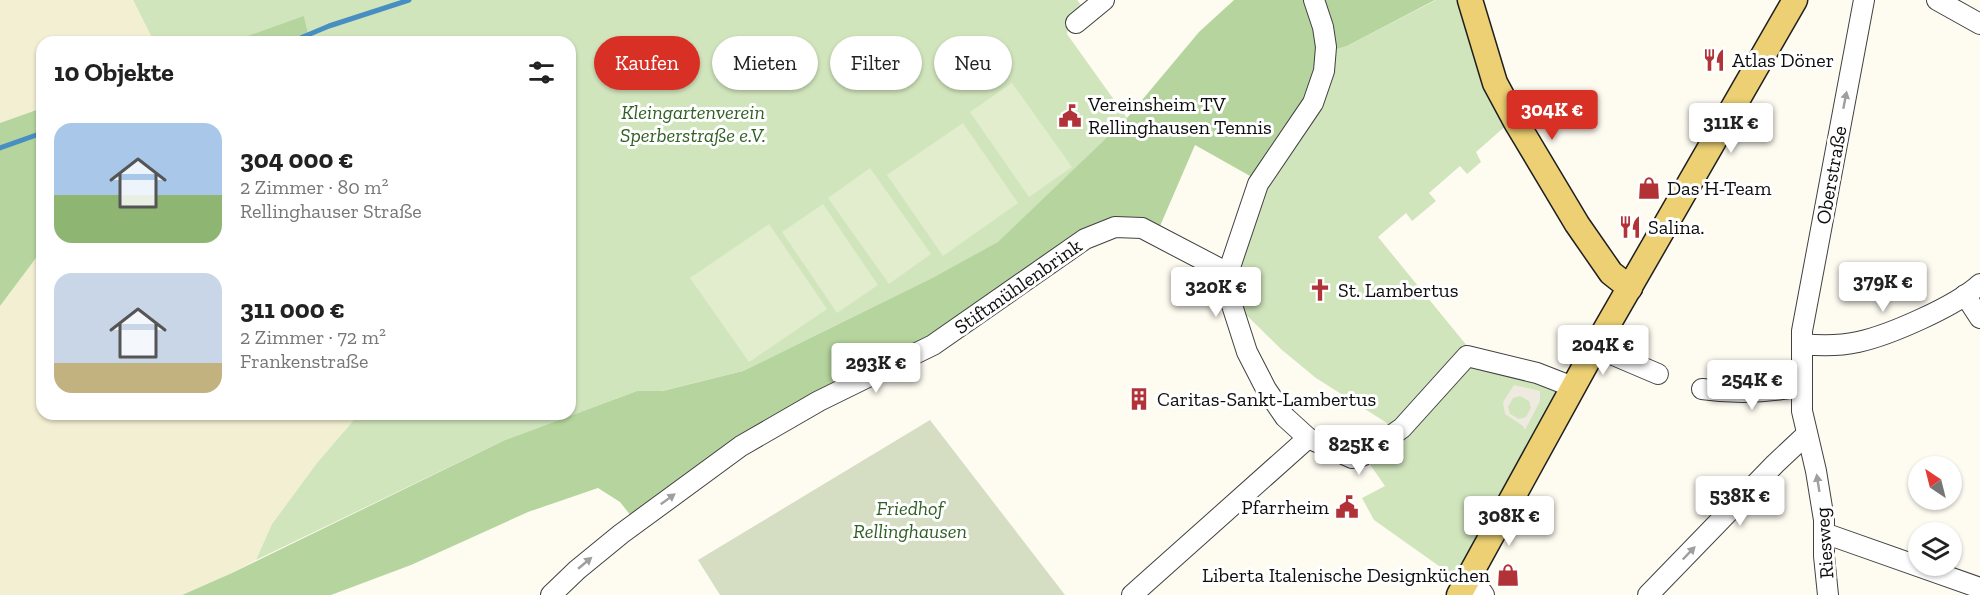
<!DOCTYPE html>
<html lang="de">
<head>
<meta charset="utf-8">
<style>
  :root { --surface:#fff; --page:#f2f2f2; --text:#222; --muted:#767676; --accent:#d93025 }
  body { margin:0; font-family:"Zilla Slab",serif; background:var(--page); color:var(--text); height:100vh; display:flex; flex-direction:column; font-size:22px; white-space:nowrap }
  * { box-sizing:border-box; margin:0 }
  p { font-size:20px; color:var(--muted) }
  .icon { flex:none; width:33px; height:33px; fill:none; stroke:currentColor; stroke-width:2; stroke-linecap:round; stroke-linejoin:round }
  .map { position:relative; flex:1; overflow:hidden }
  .details { position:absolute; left:36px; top:36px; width:540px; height:384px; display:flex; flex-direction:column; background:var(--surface); border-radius:18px; box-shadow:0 2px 4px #0004 }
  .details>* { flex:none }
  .hud { position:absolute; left:594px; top:36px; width:570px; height:54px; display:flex; gap:12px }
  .needle { width:39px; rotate:325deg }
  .buttons { position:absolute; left:1908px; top:456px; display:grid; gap:12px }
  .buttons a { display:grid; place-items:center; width:54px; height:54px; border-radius:50%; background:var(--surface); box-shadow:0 2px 4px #0004; font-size:30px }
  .price { position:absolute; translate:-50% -51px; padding:0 14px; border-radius:6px; background:#fff; color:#222; font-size:20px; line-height:39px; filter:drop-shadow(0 2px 3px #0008) }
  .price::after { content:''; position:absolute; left:50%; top:36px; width:18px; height:14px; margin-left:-9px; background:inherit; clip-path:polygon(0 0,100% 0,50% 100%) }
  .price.selected { background:var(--accent); color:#fff }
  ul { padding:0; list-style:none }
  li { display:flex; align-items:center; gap:18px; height:150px; padding:0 18px }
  li span { display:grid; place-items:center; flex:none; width:168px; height:120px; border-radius:18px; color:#555 }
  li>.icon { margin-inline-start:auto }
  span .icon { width:72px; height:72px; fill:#fffc; stroke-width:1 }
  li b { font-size:26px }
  h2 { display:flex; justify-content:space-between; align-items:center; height:72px; padding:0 18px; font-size:26px }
  .chip { padding:0 21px; border-radius:27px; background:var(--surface); box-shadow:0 2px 4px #0004; font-size:21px; line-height:54px }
  .chip.selected { background:var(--accent); color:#fff }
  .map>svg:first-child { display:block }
  .farmland { fill:#f2efd3 }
  .green { fill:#d1e5bd }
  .forest { fill:#b6d59e }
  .cemetery { fill:#d5dec3 }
  .pitch { fill:#e2edce }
  .plaza { fill:#eeeae0; fill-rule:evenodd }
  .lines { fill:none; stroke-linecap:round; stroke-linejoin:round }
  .stream { stroke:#488fc1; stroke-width:5 }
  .minor-casing { stroke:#414141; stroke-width:22 }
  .major-casing { stroke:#1f1f1f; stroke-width:27 }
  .minor { stroke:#fff; stroke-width:20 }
  .major { stroke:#ecd073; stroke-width:24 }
  .oneway { fill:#9f9f9f }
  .labels { text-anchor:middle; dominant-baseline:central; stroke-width:6; stroke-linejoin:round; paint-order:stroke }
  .poi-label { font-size:20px; fill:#0e0e0e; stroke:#fff; text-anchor:start }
  .park-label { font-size:20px; font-style:italic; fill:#306024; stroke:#fff }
  .street-label { font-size:20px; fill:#0e0e0e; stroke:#fff }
</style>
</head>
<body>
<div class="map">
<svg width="1980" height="595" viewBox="0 0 1980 595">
  <rect width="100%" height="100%" fill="#fefbf1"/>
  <g class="farmland">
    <polygon points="0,0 133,0 154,42 42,42 42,108 0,123"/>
    <polygon points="42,250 42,414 359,414 317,463 272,524 256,560 232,573 182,595 0,595 0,306"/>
  </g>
  <g class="green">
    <polygon points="133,0 1077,0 1086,11 1068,26 1067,34 1127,118 998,243 934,277 743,371 661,391 637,391 505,440 256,560 272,524 317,463 359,414 570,414 570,42 310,42 304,17 231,42 154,42"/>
    <polygon points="1436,0 1466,0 1509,123 1476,152 1481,162 1467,174 1460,166 1429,193 1436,201 1412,221 1406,213 1378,237 1477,358 1572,387 1463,583 1374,520 1362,498 1385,486 1364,456 1398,430 1316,378 1282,350 1230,299 1259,184 1328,52 1347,46"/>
  </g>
  <g class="forest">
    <polygon points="1234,0 1312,0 1323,70 1259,181 1195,145 1157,233 1117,225 969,320 820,399 635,521 620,502 598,488 528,512 411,565 331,595 182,595 232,573 505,440 637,391 662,391 743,371 934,277 998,242 1127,118 1199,32"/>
    <polygon points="1315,0 1435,0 1347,46 1328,52"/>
    <polygon points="304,16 310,42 231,42"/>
    <polygon points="42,108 42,250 0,306 0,123"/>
  </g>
  <polygon class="cemetery" points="930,420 1065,595 720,595 698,560"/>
  <g class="pitch">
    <polygon points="1012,83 1072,167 1029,197 970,112"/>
    <polygon points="963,123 1018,203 943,256 887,175"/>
    <polygon points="870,168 931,254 889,284 828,198"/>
    <polygon points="823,204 878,285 837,313 782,232"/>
    <polygon points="769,224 827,309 749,362 690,278"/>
  </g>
  <path class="plaza" d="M1514,385l26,6v10l-15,29 -2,-4 -18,-12 -2,-12zM1520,396l9,5 2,7 -5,9 -7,2 -9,-5 -2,-7 5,-9z"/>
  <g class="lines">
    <g class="stream">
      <polyline points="291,42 329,26 409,0"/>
      <polyline points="0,148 42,133"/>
    </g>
    <g class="minor-casing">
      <g id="minor">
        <polyline points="1314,0 1323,27 1326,47 1324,71 1313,103 1258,184 1228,273 1230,299 1247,352 1266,389 1285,417 1308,438 1352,458 1362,456 1402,428 1467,356 1537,373 1573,387"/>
        <polyline points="1937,0 1980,24"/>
        <polyline points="1076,23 1104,0"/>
        <polyline points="1965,295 1980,318"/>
        <polyline points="1597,344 1611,354 1658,374"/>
        <path d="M1802,344c19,2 38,2 56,-2 32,-7 98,-36 122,-58"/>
        <path d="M1702,389c35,5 65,4 99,-3"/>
        <polyline points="1824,533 1980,588"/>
        <polyline points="1465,584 1482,592 1484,595"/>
        <polyline points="551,595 577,570 621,534 741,446 819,401 933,345 1085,239 1115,227 1142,228 1228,273"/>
        <polyline points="1132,595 1308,438"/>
        <polyline points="1648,595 1775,464 1807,434"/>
        <polyline points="1828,595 1824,556 1824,520 1816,471 1802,411 1802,331 1864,0"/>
      </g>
    </g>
    <g class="major-casing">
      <g id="major">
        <polyline points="1470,0 1495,83 1516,122 1577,224 1611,273 1630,288"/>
        <polyline points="1459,595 1597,344 1795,0"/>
      </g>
    </g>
    <use href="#minor" class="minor"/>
    <use href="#major" class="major"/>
  </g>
  <defs><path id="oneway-solid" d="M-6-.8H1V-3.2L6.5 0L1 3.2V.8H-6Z" transform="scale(1.5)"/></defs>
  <g class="oneway">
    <use href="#oneway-solid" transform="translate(1845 100) rotate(-79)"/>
    <use href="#oneway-solid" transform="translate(1818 483) rotate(-99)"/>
    <use href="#oneway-solid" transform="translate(668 499) rotate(-36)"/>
    <use href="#oneway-solid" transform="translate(1689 553) rotate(-46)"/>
    <use href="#oneway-solid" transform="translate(585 563) rotate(-40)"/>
  </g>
  <defs>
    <g id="restaurant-bare" transform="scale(1.8)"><path d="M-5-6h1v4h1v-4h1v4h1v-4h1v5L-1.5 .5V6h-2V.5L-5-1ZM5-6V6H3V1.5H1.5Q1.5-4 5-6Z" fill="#b13337" stroke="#fff" stroke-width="2.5" paint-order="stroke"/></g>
    <g id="civic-bare" transform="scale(1.8)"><path d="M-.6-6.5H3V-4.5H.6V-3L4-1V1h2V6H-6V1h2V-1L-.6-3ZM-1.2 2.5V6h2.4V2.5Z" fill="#b13337" stroke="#fff" stroke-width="2.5" paint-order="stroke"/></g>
    <g id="shop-bare" transform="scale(1.8)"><path d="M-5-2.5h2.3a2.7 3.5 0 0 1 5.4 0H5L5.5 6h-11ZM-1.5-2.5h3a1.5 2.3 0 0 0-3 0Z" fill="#b13337" stroke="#fff" stroke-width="2.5" paint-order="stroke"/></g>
    <g id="church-bare" transform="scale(1.8)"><path d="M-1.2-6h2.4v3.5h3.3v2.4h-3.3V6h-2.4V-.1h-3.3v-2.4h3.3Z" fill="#b13337" stroke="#fff" stroke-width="2.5" paint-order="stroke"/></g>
    <g id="building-bare" transform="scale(1.8)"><path d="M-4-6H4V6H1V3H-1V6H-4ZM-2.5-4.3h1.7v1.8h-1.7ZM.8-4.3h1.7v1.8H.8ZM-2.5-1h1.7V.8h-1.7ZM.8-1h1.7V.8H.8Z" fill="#b13337" stroke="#fff" stroke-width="2.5" paint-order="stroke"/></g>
  </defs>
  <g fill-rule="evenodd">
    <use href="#restaurant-bare" x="1714" y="60"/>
    <use href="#civic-bare" x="1070" y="116"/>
    <use href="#shop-bare" x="1649" y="188"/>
    <use href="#restaurant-bare" x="1630" y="227"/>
    <use href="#church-bare" x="1320" y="290"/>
    <use href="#building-bare" x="1139" y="399"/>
    <use href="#civic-bare" x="1347" y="507"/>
    <use href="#shop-bare" x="1508" y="575"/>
  </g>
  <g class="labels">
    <g class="poi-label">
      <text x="1732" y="60">Atlas Döner</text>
      <text x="1088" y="104">Vereinsheim TV<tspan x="1088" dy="23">Rellinghausen Tennis</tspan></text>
      <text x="1667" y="188">Das H-Team</text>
      <text x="1648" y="227">Salina.</text>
      <text x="1338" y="290">St. Lambertus</text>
      <text x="1157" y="399">Caritas-Sankt-Lambertus</text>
      <text x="1329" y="507" text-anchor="end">Pfarrheim</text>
      <text x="1490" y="575" text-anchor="end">Liberta Italenische Designküchen</text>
    </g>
    <g class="park-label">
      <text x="693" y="112">Kleingartenverein<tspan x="693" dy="23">Sperberstraße e.V.</tspan></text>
      <text x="910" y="508">Friedhof<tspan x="910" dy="23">Rellinghausen</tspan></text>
    </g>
    <g class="street-label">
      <text transform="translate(1831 175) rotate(-80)">Oberstraße</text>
      <text transform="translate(1018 286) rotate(-35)">Stiftmühlenbrink</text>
      <text transform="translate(1824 543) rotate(-94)">Riesweg</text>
    </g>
  </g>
</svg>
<div class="buttons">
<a><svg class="needle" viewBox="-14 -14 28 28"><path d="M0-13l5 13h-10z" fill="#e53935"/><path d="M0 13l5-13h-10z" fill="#767676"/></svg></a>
<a><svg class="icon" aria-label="layers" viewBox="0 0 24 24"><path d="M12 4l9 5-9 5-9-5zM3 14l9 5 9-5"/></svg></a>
</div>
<b class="price selected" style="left:1552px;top:141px">304K €</b>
<b class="price" style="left:1731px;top:154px">311K €</b>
<b class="price" style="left:1883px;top:313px">379K €</b>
<b class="price" style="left:1216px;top:318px">320K €</b>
<b class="price" style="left:1603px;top:376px">204K €</b>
<b class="price" style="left:876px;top:394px">293K €</b>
<b class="price" style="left:1752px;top:411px">254K €</b>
<b class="price" style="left:1359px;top:476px">825K €</b>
<b class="price" style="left:1740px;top:527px">538K €</b>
<b class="price" style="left:1509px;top:547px">308K €</b>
<div class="hud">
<a class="chip selected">Kaufen</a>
<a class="chip">Mieten</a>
<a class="chip">Filter</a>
<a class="chip">Neu</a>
</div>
<section class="details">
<h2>10 Objekte<svg class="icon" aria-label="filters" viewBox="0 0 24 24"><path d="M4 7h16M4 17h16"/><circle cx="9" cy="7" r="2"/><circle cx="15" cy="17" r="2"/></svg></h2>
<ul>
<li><span style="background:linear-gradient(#a9c7e8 60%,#8fb573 0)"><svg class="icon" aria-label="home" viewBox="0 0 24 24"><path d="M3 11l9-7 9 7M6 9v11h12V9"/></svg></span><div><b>304 000 €</b><p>2 Zimmer · 80 m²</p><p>Rellinghauser Straße</p></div></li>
<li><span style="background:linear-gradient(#c9d6e8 75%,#c2b280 0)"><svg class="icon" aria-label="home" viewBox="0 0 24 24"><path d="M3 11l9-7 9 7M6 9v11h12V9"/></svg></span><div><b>311 000 €</b><p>2 Zimmer · 72 m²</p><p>Frankenstraße</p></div></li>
</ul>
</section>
</div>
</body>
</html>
